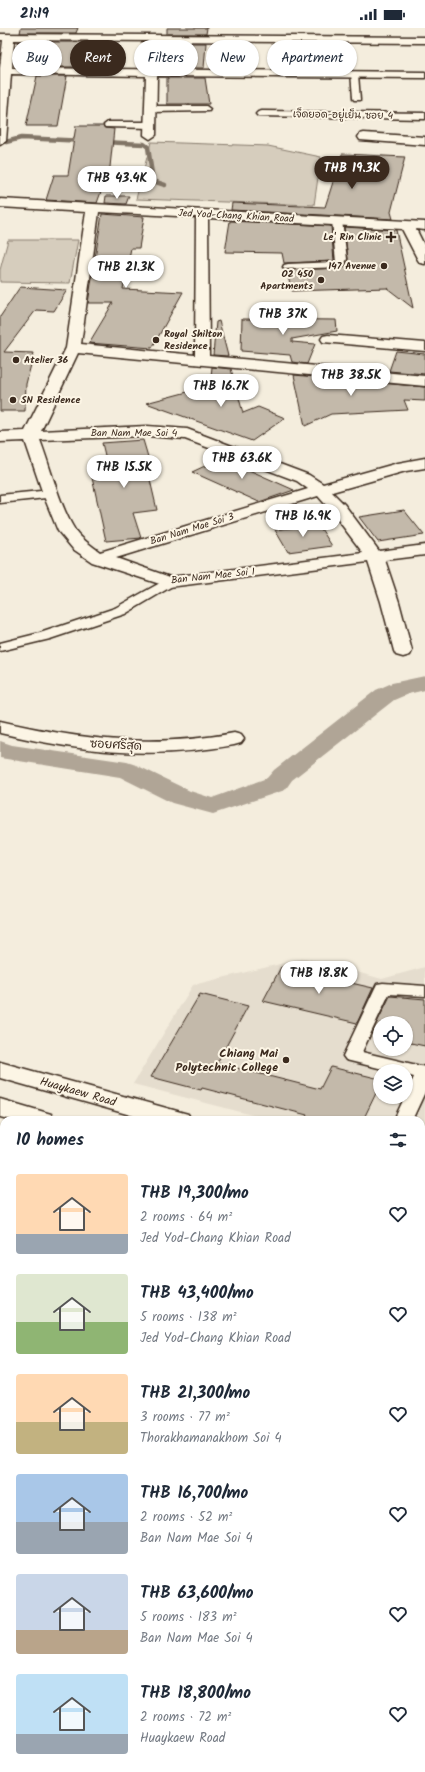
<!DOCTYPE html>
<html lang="en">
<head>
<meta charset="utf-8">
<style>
  :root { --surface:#fff; --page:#f6f6f7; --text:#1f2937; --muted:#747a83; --accent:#3b2a1e }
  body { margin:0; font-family:Kalam,"Playpen Sans Thai",sans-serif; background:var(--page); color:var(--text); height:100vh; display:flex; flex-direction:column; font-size:15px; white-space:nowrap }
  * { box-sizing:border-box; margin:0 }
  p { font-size:13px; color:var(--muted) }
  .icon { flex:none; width:22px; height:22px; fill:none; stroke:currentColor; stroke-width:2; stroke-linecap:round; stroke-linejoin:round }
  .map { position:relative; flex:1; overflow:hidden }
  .drawer { position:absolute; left:0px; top:1088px; width:425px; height:656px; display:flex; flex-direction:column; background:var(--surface); border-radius:12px 12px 0 0; box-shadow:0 1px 3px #0004 }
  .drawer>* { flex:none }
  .hud { position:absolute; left:12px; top:12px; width:401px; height:36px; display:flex; gap:8px }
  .tools { position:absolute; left:373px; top:988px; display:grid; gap:8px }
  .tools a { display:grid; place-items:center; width:40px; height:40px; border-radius:50%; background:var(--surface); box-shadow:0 1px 3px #0004; font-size:20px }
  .price { position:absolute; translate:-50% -34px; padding:0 9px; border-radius:14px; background:#fff; color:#222; font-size:13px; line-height:26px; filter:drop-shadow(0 1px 2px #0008) }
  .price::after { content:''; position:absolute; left:50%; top:24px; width:12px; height:9px; margin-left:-6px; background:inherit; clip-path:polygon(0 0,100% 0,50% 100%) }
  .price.selected { background:var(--accent); color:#fff }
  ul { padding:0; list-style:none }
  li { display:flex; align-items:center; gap:12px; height:100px; padding:0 16px }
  li span { display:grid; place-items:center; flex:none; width:112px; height:80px; border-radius:4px; color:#555 }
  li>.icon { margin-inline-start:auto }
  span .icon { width:48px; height:48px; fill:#fffc; stroke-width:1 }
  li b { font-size:17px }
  h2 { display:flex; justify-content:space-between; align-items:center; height:48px; padding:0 16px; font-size:17px }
  .tag { padding:0 14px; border-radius:18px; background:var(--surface); box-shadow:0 1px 3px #0004; font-size:14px; line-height:36px }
  .tag.selected { background:var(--accent); color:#fff }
  .status { display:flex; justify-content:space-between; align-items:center; height:28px; padding:0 20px; background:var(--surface); direction:ltr }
  .status svg { height:11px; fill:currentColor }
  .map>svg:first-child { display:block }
  .built { fill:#e5ddce; fill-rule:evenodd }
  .green { fill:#d6cdbd; stroke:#887c6e }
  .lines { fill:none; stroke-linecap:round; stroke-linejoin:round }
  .stream { stroke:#817466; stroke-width:4.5 }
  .canal { fill:#b0a596; fill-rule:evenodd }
  .building { fill:#c3b9aa; stroke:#3b2a1e }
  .lane-casing { stroke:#3b2a1e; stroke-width:3 }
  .street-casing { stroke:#3b2a1e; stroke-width:3 }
  .primary-casing { stroke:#3b2a1e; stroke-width:3 }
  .lane { fill:#fcf5e5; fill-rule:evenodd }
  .street { fill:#fcf5e5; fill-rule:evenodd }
  .primary { fill:#fcf5e5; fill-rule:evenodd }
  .poi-dot { fill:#3b2a1e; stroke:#fcf5e5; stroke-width:1.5 }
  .labels { text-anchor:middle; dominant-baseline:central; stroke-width:4; stroke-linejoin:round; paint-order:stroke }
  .far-street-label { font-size:10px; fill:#3b2a1e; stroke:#fcf5e5 }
  .far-poi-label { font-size:10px; font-weight:bold; fill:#3b2a1e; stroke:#fcf5e5; text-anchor:end }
  .street-label { font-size:12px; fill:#3b2a1e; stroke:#fcf5e5 }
  .poi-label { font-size:12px; font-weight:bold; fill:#3b2a1e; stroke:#fcf5e5; text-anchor:end }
</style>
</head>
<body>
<div class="status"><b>21:19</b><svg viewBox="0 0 49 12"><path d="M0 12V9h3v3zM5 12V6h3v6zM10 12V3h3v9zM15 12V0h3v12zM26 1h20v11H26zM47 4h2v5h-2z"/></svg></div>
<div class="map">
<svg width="425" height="1744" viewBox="0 0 425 1744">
  <rect width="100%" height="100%" fill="#f4eddd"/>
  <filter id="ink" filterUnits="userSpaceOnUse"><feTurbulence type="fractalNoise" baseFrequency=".025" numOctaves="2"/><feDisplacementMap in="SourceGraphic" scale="8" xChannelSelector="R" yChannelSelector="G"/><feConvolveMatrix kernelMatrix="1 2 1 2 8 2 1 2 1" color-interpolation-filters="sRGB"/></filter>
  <g filter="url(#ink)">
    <path class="built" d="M305,930l77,21 43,-12v192l-4,-1v-38h-149l-139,-36 60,-99zM380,995h26v26h-26zM380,1043h26v26h-26z"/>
    <g class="green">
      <polygon points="151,114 268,118 321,129 314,177 136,171"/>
      <polygon points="8,212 78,212 70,255 0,254 0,242"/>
    </g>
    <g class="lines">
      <g class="stream">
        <polyline points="6,114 21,110 85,113"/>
        <polyline points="102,114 144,116 148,119 153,153 165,157"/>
      </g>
      <polygon class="canal" points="425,648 425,662 408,666 394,672 292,752 285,762 213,786 172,775 120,749 0,730 0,713 12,717 127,734 136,737 190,763 212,770 267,750 274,742 376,662 392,655"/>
    </g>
    <g class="building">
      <polygon points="21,0 78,0 76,5 20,5"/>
      <polygon points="167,0 207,0 206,6 167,6"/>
      <polygon points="18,14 103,14 103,39 16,39"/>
      <polygon points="166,15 206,15 204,40 167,40"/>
      <polygon points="37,48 67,48 58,98 26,98"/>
      <polygon points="167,50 205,50 209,76 167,76"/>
      <polygon points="76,98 103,98 105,100 114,101 110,139 97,175 46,172 54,147 68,147"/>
      <polygon points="342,126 405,129 391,184 393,191 231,182 232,175 325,179"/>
      <polygon points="106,168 129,168 126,176 105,175"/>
      <polygon points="102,186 144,189 139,220 131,220 123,261 183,264 152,320 89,315 113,275 88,275"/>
      <polygon points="230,193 331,198 334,233 284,235 282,225 225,224"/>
      <polygon points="344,199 396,202 413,280 387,260 292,263 286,242 344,240 348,231"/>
      <polygon points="20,259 67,262 54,283 36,282 4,324 34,325 26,356 25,383 0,383 0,289"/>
      <polygon points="242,291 336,292 337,303 292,311 292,314 315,316 307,336 292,334 290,327 241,323"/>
      <polygon points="219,293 228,328 213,327 216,294"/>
      <polygon points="396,323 425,326 425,346 389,343"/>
      <polygon points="212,339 231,341 243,385 258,379 285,390 252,413 146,375 210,358"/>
      <polygon points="294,347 425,359 425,373 404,372 408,382 331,386 305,398"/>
      <polygon points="143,412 151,439 147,439 157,482 133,485 141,510 106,513 91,445 109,444 102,415"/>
      <polygon points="222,430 294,462 259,474 192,444"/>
      <polygon points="404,482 424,507 378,514 359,489"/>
      <polygon points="318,496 332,518 288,524 275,502"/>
      <polygon points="281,939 373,960 357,995 263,973"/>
      <polygon points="200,966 248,978 217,1035 320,1061 331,1039 380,1051 380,1057 363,1092 304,1092 307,1087 202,1060 201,1062 151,1049"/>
      <polygon points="390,968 425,971 425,1018 406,1014 406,995 380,995 380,1007 372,1005"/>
    </g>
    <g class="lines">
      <g class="lane-casing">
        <g id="lane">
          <polygon points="351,44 358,46 360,72 354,72 353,70"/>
          <polygon points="206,78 210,81 209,83 151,84 147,81 151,78"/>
          <polygon points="108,94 151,94 155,97 151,100 105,99 104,97"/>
          <polygon points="337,190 342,193 347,231 343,239 284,241 283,239 284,237 288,236 336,234 332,193"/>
          <polygon points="51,462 55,463 57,466 55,469 0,475 0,467"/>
          <polygon points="169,550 175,554 174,557 125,586 50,611 0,623 0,615 40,605 115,580"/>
          <polygon points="383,955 425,958 425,968 389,966 362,1024 425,1039 425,1064 412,1092 394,1092 414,1049 406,1047 406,1043 391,1043 346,1032 343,1028 375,960 377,956"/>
          <polygon points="421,1341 425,1342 425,1358 421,1357"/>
        </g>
      </g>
      <g class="street-casing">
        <g id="street">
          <polygon points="0,6 425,9 425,15 14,12 12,40 423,44 425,44 425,50 157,48 156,107 150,111 144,107 146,48 11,46 6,113 0,117 0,40 3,12 0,12"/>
          <polygon points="262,83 425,85 425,91 258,88 256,86 258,84"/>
          <polygon points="364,105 425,109 425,117 360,112 358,109 360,106"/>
          <path d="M0,171l425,23v8l-9,-1 9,18v17l-5,-1 -2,-3 -16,-31 -194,-11 1,138 216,20v10l-347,-33 -37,78 106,-5 40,3 122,46 14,9 75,-21 27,-5v10l-19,3 -74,21 12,12 35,47 46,-6v10l-40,5 14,42 13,49 -2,4 -7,2 -7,-2 -2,-4 -13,-49 -13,-40 -199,25 -77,-25 -19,-13 -15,-18 -15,-37 -18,-53 -25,1v-10l25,-1 41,-83 20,-136 -86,-5zM99,184l97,5 -1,138 -114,-11zM147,408l38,3 112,42 11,8 -208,63c-9,-7 -19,-13 -25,-22 -15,-23 -25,-64 -35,-90zM318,468l14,16 31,41 -193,24 -54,-19z"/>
          <polygon points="328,307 425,315 425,323 323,314 321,311 323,308"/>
          <path d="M0,693c81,19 152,27 234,12l7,2 3,4 -3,4 -7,2c-83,15 -153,7 -234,-12z"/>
          <polygon points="4,1306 4,1328 0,1329 0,1307"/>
          <polygon points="193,1740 227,1740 228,1744 194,1744"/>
        </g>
      </g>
      <g class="primary-casing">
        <g id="primary">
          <polygon points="0,1034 188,1086 191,1092 148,1092 0,1050"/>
          <polygon points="0,1071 51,1086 54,1092 12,1092 0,1089"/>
          <polygon points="421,1150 425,1151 425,1169 421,1168"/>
          <polygon points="421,1190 425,1192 425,1212 421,1211"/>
        </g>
      </g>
      <use href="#lane" class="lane"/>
      <use href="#street" class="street"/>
      <use href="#primary" class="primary"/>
    </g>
  </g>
  <g class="poi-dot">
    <path d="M389 203h4v4h4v4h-4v4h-4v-4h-4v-4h4z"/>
    <circle cx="384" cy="238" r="4"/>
    <circle cx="321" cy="252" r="4"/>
    <circle cx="156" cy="312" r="4"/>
    <circle cx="16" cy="332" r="4"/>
    <circle cx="13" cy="372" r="4"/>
    <circle cx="286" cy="1032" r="4"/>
  </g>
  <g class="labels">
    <g class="far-street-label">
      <text transform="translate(343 87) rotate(1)">เจ็ดยอด-อยู่เย็น ซอย 4</text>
      <text transform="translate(236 188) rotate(3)">Jed Yod-Chang Khian Road</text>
      <text x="134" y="405">Ban Nam Mae Soi 4</text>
      <text transform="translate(192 501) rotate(-17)">Ban Nam Mae Soi 3</text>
      <text transform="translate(213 548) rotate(-6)">Ban Nam Mae Soi 1</text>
    </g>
    <g class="far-poi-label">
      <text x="382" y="209">Le' Rin Clinic</text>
      <text x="376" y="238">147 Avenue</text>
      <text x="313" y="246">O2 450<tspan x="313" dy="12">Apartments</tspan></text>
      <text x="164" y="306" text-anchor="start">Royal Shilton<tspan x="164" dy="12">Residence</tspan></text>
      <text x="24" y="332" text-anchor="start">Atelier 36</text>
      <text x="21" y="372" text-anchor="start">SN Residence</text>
    </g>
    <g class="street-label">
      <text transform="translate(116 717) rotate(3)">ซอยศรีสุด</text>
      <text transform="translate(78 1064) rotate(16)">Huaykaew Road</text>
    </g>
    <g class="poi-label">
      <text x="278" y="1025">Chiang Mai<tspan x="278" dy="14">Polytechnic College</tspan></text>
    </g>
  </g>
</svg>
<div class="tools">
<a><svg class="icon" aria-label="locate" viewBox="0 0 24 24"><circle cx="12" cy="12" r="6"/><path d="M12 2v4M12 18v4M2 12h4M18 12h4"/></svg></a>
<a><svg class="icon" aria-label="layers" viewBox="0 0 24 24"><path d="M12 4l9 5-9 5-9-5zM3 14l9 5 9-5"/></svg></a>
</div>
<b class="price selected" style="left:352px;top:162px">THB 19.3K</b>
<b class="price" style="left:117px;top:172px">THB 43.4K</b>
<b class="price" style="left:126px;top:261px">THB 21.3K</b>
<b class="price" style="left:283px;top:308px">THB 37K</b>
<b class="price" style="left:351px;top:369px">THB 38.5K</b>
<b class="price" style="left:221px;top:380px">THB 16.7K</b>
<b class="price" style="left:242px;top:452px">THB 63.6K</b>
<b class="price" style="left:124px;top:461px">THB 15.5K</b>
<b class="price" style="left:303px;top:510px">THB 16.9K</b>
<b class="price" style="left:319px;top:967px">THB 18.8K</b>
<div class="hud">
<a class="tag">Buy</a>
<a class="tag selected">Rent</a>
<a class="tag">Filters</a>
<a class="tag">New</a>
<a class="tag">Apartment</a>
</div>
<section class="drawer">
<h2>10 homes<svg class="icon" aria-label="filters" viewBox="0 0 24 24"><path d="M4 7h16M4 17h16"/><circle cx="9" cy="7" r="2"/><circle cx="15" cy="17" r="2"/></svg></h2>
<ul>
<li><span style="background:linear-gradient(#ffd9b3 75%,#9aa5b1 0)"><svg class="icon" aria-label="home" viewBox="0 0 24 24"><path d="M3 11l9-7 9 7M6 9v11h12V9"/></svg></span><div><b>THB 19,300/mo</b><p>2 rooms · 64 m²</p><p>Jed Yod-Chang Khian Road</p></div><svg class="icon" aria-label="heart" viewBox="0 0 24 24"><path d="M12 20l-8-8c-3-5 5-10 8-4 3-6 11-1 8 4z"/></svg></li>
<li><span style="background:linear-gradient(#dfe7d0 60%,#8fb573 0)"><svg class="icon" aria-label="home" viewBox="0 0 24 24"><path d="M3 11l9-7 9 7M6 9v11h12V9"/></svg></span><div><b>THB 43,400/mo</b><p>5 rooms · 138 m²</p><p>Jed Yod-Chang Khian Road</p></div><svg class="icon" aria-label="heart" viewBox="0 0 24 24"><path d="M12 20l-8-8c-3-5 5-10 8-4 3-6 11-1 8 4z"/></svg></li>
<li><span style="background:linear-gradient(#ffd9b3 60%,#c2b280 0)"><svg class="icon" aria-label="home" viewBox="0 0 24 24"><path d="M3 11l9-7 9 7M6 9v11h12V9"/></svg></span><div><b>THB 21,300/mo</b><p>3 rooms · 77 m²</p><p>Thorakhamanakhom Soi 4</p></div><svg class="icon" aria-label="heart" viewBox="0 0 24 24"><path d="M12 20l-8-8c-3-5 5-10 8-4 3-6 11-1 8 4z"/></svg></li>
<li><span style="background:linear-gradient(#a9c7e8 60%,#9aa5b1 0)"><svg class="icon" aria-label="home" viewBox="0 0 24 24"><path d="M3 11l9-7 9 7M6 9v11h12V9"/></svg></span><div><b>THB 16,700/mo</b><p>2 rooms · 52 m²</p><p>Ban Nam Mae Soi 4</p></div><svg class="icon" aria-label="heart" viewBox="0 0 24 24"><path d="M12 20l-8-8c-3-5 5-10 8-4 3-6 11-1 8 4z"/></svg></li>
<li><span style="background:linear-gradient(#c9d6e8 70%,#b9a48a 0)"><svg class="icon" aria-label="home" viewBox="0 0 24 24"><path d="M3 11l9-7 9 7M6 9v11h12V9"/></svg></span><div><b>THB 63,600/mo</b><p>5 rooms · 183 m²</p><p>Ban Nam Mae Soi 4</p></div><svg class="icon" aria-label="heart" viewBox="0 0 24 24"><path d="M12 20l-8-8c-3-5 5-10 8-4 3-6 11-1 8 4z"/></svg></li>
<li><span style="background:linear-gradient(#bfe0f5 75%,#9aa5b1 0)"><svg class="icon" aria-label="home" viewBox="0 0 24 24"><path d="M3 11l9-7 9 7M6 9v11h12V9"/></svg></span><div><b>THB 18,800/mo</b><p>2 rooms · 72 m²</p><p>Huaykaew Road</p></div><svg class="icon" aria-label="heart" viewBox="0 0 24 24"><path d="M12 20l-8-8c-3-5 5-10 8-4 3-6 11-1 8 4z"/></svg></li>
</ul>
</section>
</div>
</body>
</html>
